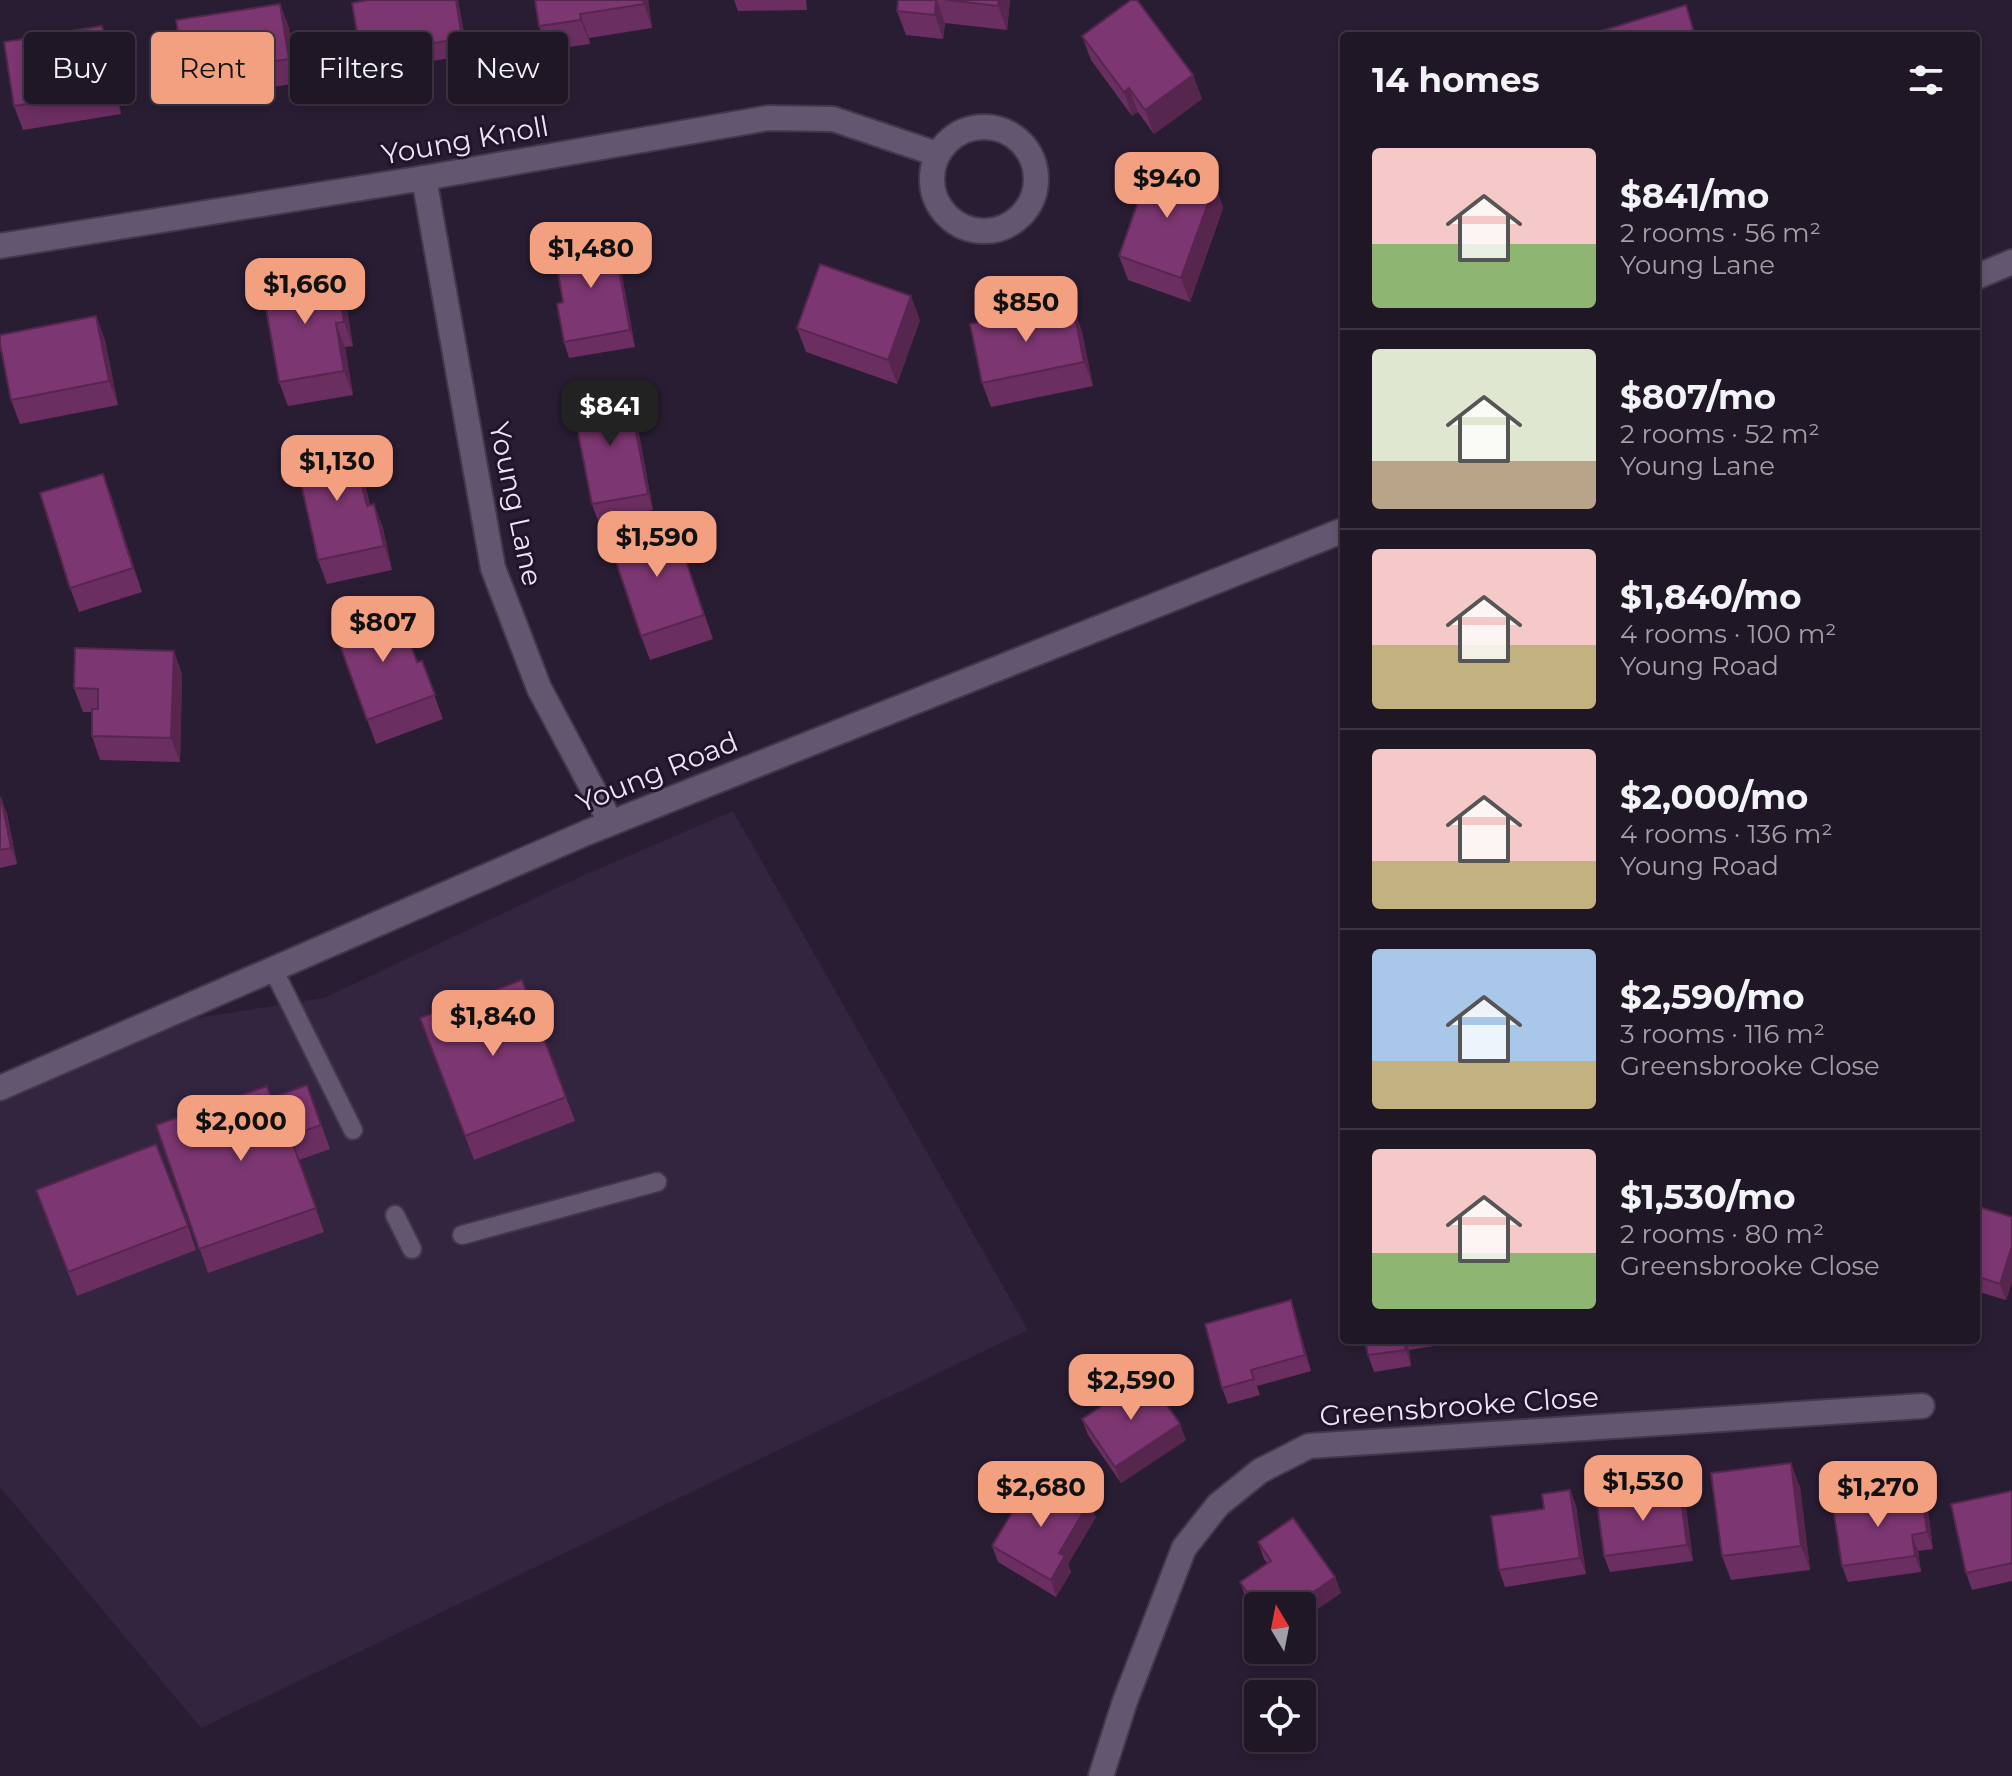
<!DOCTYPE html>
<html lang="en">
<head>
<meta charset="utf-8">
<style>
  :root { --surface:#1f1626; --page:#271f2e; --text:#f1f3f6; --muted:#a19fa7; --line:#3c3543; --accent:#f2a07f }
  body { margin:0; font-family:Montserrat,sans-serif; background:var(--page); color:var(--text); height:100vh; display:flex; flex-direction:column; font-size:30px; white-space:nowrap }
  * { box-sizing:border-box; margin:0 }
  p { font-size:26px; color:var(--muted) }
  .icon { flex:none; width:44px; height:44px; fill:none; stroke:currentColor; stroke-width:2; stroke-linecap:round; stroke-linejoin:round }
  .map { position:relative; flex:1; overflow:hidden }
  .panel { position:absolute; left:1340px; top:32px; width:640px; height:1312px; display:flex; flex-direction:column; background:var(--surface); border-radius:8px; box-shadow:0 4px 12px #0003,0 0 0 2px var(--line) }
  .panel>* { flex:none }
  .banner { position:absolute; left:24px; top:32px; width:760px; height:72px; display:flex; gap:16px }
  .needle { width:52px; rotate:350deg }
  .controls { position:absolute; left:1244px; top:1592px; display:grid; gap:16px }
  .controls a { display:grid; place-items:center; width:72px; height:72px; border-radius:8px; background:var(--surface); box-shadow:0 4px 12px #0003,0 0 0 2px var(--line); font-size:40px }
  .price { position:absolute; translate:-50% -68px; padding:0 18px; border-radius:16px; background:var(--accent); color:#111; font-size:26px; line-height:52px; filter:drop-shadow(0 2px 4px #0008) }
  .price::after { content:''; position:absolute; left:50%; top:48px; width:24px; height:18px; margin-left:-12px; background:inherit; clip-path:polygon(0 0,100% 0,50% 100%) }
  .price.current { background:#222; color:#fff }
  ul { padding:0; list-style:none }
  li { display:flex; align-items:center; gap:24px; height:200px; padding:0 32px }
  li+li { border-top:2px solid var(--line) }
  li span { display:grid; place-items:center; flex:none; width:224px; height:160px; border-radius:8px; color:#555 }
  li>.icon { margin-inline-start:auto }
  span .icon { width:96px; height:96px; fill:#fffc; stroke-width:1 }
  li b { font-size:34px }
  h2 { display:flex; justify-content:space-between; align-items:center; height:96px; padding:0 32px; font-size:34px }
  .chip { padding:0 28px; border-radius:8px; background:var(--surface); box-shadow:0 4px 12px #0003,0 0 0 2px var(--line); font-size:28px; line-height:72px }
  .chip.current { background:var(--accent); color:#111 }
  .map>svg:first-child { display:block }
  .built { fill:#332440 }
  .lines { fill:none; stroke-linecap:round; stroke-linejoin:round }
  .lane-casing { stroke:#42384a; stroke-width:22 }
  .street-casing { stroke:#42384a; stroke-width:28 }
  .secondary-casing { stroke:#42384a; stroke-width:28 }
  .lane { stroke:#635670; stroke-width:18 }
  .street { stroke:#635670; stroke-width:24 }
  .secondary { stroke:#635670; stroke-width:24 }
  .wall { fill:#6b2e61 }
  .shaded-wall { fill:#57264f }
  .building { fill:#7c3671; stroke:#57264f; stroke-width:2 }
  .labels { text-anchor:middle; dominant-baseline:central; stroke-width:6; stroke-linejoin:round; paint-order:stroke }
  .street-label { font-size:28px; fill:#ece5f4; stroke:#1f1429 }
</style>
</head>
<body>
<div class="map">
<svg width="2012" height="1776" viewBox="0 0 2012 1776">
  <rect width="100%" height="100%" fill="#291d33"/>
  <polygon class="built" points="733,811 1028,1330 201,1728 0,1487 0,1101 140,1027 324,998 582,876"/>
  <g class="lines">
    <g class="lane-casing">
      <g id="lane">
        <polyline points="273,969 353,1130"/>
        <polyline points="395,1215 412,1249"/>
        <polyline points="462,1235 657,1182"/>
      </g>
    </g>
    <g class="street-casing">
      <g id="street">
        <circle cx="984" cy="179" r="52"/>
        <polyline points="424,178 493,568 539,688 611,823"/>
        <polyline points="0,246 424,178 768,118 833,119 937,154"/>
        <polyline points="1101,1776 1125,1701 1184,1548 1218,1505 1260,1471 1309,1446 1922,1406"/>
      </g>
    </g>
    <g class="secondary-casing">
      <g id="secondary">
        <polyline points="1976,277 2012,262"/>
        <polyline points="0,1088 586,833 1344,530"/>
      </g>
    </g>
    <use href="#lane" class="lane"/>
    <use href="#street" class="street"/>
    <use href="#secondary" class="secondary"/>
  </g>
  <g class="wall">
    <polygon points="458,0 468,55 409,65 408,72 367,78 362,62"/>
    <polygon points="535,0 648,0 652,28 589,38 590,44 548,50 539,26"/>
    <polygon points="734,0 806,0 807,10 738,11"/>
    <polygon points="898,0 1010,0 1007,30 945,23 943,39 906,35 897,11"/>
    <polygon points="280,4 289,28 298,83 234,93 235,100 195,106 186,82"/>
    <polygon points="102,26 111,50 121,114 23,130 14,106"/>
    <polygon points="1082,36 1193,75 1202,99 1154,134 1138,112 1132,116 1091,60"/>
    <polygon points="1215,184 1223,208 1190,302 1128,280 1119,256"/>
    <polygon points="618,253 635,347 569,358 564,342 563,302"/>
    <polygon points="345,297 353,346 345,347 353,395 288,406 279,382"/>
    <polygon points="1073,307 1082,332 1093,386 991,407 982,383 1013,319"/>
    <polygon points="96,316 105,340 118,405 20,424 11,400"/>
    <polygon points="920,320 897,384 806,352 797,328"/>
    <polygon points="628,391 634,407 653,510 598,521 592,504"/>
    <polygon points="352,443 361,467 370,505 383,528 392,570 327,584 318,560"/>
    <polygon points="103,474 142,592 79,612 70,588"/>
    <polygon points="673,522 713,639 650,660 641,636"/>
    <polygon points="334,629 417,662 422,661 443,719 376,744"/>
    <polygon points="174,651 182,675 180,762 100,760 92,736 92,712 83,712 74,688"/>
    <polygon points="0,798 7,814 17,864 0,868"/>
    <polygon points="522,980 575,1121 474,1160 420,1018"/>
    <polygon points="307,1085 330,1149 299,1160 324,1232 208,1273 156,1125 271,1098"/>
    <polygon points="36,1190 188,1226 196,1250 77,1296"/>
    <polygon points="1976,1206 2012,1217 2012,1282 2006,1300 1976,1291"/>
    <polygon points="1296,1317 1311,1371 1257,1386 1260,1395 1228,1404 1222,1388"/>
    <polygon points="1365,1340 1453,1340 1453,1343 1409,1350 1411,1366 1374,1372 1368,1355"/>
    <polygon points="1082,1419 1186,1440 1121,1483 1088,1435"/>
    <polygon points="1679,1483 1685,1499 1693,1561 1610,1572 1604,1556"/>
    <polygon points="1800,1487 1810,1570 1731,1580 1722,1556"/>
    <polygon points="1570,1490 1576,1506 1586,1574 1505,1587 1499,1570 1544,1509"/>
    <polygon points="2012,1491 2012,1581 1972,1590 1966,1573"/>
    <polygon points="1922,1494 1928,1511 1933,1549 1918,1551 1921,1572 1848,1582 1842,1566 1864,1497 1868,1510 1886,1507"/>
    <polygon points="1046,1501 1096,1517 1068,1564 1071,1572 1056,1597 998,1562 992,1546"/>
    <polygon points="1258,1542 1335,1577 1341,1593 1258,1606 1258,1616 1246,1598 1240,1582 1267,1563 1264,1559"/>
  </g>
  <g class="shaded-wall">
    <polygon points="456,0 458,0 468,55 462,38"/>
    <polygon points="643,0 648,0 652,28 644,4"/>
    <polygon points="937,0 945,23 943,39 935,15"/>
    <polygon points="999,0 1010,0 1007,30 998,6"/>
    <polygon points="280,4 289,28 298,83 289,59"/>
    <polygon points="580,14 589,38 590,44 581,20"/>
    <polygon points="102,26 111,50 121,114 112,90"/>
    <polygon points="403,49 409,65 408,72 402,56"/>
    <polygon points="225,69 234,93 235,100 226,76"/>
    <polygon points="1193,75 1202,99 1154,134 1145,110"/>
    <polygon points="1129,88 1138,112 1132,116 1124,92"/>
    <polygon points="1215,184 1223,208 1190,302 1181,278"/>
    <polygon points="613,237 618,253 635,347 630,330"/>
    <polygon points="336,273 345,297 353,346 344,322"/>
    <polygon points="911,296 920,320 897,384 888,360"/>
    <polygon points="1073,307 1082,332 1093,386 1084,362"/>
    <polygon points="96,316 105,340 118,405 109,381"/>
    <polygon points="336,323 345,347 353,395 344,371"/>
    <polygon points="628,391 634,407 653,510 648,494"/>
    <polygon points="352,443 361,467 375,530 367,506"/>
    <polygon points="103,474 112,498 142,592 133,568"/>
    <polygon points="374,504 383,528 392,570 384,546"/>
    <polygon points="174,651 182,675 180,762 171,738"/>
    <polygon points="1,798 7,814 17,864 11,848"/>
    <polygon points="2012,1246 2012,1282 2006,1300 2000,1284"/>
    <polygon points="1291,1300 1296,1317 1311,1371 1305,1355"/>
    <polygon points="1404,1340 1406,1340 1409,1350 1411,1366 1406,1350"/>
    <polygon points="1180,1424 1186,1440 1121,1483 1115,1467"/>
    <polygon points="1791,1463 1800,1487 1810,1570 1801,1546"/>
    <polygon points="1679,1483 1685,1499 1693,1561 1687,1545"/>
    <polygon points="1570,1490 1576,1506 1586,1574 1580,1558"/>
    <polygon points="1922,1494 1928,1511 1933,1549 1927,1532"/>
    <polygon points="1090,1501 1096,1517 1068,1564 1071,1572 1056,1597 1051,1580 1059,1553"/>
    <polygon points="1912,1535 1918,1551 1921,1572 1915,1556"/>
    <polygon points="1335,1577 1341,1593 1302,1620 1302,1606 1293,1606"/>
  </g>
  <g class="building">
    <polygon points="368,0 456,0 462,38 403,49 402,56 362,62 352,3"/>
    <polygon points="535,0 643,0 644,4 580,14 581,20 539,26"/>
    <polygon points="898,0 936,0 935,15 897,11"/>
    <polygon points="947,0 999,0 998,6"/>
    <polygon points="1131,0 1137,0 1193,75 1145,110 1129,88 1124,92 1082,36"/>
    <polygon points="280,4 289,59 225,69 226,76 186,82 176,20"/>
    <polygon points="1686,5 1695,36 1585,36"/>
    <polygon points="102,26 112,90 14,106 4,42"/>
    <polygon points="1152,162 1215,184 1181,278 1119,256"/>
    <polygon points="613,237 630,330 564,342 557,304 563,302 554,247"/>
    <polygon points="820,264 911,296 888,360 797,328"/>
    <polygon points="336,273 344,322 336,323 344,371 279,382 262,286"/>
    <polygon points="1073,307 1084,362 982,383 970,324 1012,316 1012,319"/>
    <polygon points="96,316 109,381 11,400 0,344 0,335"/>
    <polygon points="628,391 648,494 592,504 572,402"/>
    <polygon points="352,443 367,506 374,504 384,546 318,560 295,456"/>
    <polygon points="103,474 133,568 70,588 40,493"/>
    <polygon points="673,522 704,615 641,636 610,544"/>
    <polygon points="396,606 417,662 422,661 435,695 367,720 334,629"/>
    <polygon points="75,648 174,651 171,738 92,736 92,709 98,709 98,689 74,688"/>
    <polygon points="0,798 1,798 11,848 0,850"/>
    <polygon points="522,980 566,1097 465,1136 420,1018"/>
    <polygon points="307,1085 321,1125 290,1136 316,1208 199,1249 156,1125 267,1086 271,1098"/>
    <polygon points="156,1144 188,1226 68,1272 36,1190"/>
    <polygon points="1976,1206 2012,1217 2012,1246 2000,1284 1976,1276"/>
    <polygon points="1291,1300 1305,1355 1251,1370 1254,1379 1222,1388 1205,1324"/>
    <polygon points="1365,1340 1404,1340 1406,1350 1368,1355"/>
    <polygon points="1147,1376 1180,1424 1115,1467 1082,1419"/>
    <polygon points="1791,1463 1801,1546 1722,1556 1711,1473"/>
    <polygon points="1058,1482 1090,1501 1059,1553 1065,1556 1051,1580 992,1546 1026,1489 1046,1501"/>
    <polygon points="1679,1483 1687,1545 1604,1556 1597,1504 1662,1496 1660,1485"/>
    <polygon points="1570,1490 1580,1558 1499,1570 1491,1516 1544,1509 1542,1494"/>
    <polygon points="2012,1491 2012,1563 1966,1573 1951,1504"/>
    <polygon points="1922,1494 1927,1532 1912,1535 1915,1556 1842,1566 1832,1501 1864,1497 1865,1510 1886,1507 1885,1500"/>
    <polygon points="1293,1518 1335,1577 1293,1606 1258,1606 1258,1608 1240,1582 1271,1561 1258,1542"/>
  </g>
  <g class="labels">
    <g class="street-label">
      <text transform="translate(465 140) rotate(-10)">Young Knoll</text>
      <text transform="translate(516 504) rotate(78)">Young Lane</text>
      <text transform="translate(657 772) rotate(-22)">Young Road</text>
      <text transform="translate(1459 1406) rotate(-4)">Greensbrooke Close</text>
    </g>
  </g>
</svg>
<div class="controls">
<a><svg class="needle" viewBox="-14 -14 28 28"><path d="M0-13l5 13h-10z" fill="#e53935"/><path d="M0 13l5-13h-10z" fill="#a19fa7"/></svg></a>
<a><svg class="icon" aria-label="locate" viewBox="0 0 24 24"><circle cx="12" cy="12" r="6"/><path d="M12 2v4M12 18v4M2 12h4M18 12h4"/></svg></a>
</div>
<b class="price" style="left:1167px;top:220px">$940</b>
<b class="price" style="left:591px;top:290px">$1,480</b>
<b class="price" style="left:305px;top:326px">$1,660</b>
<b class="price" style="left:1026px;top:344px">$850</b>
<b class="price current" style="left:610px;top:448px">$841</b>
<b class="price" style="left:337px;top:503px">$1,130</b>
<b class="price" style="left:657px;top:579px">$1,590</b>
<b class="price" style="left:383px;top:664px">$807</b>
<b class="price" style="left:493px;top:1058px">$1,840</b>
<b class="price" style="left:241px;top:1163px">$2,000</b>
<b class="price" style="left:1131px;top:1422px">$2,590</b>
<b class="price" style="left:1643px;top:1523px">$1,530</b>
<b class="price" style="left:1041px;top:1529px">$2,680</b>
<b class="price" style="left:1878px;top:1529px">$1,270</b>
<div class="banner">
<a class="chip">Buy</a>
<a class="chip current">Rent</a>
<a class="chip">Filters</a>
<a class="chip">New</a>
</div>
<section class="panel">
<h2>14 homes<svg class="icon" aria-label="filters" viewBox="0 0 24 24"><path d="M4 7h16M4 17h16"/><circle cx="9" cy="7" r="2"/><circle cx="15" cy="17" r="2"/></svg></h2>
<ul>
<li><span style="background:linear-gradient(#f6c9c9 60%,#8fb573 0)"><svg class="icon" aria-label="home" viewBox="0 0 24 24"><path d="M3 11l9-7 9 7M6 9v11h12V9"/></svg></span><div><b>$841/mo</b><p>2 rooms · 56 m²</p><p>Young Lane</p></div></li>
<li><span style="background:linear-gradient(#dfe7d0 70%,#b9a48a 0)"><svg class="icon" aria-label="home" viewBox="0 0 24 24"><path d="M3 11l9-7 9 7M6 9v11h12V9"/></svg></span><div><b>$807/mo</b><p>2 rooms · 52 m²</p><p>Young Lane</p></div></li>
<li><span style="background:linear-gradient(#f6c9c9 60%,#c2b280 0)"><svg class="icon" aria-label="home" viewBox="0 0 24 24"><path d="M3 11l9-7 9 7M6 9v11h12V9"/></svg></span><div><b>$1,840/mo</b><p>4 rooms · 100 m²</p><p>Young Road</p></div></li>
<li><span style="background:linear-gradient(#f6c9c9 70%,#c2b280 0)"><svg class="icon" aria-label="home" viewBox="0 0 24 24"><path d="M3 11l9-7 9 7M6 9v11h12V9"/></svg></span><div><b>$2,000/mo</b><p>4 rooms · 136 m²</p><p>Young Road</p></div></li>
<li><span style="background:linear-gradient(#a9c7e8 70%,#c2b280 0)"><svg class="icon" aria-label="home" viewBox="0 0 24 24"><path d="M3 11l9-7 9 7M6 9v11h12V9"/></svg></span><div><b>$2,590/mo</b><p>3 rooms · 116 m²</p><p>Greensbrooke Close</p></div></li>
<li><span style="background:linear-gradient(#f6c9c9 65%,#8fb573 0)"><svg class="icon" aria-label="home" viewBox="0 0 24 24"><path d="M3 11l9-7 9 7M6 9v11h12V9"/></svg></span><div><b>$1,530/mo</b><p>2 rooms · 80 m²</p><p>Greensbrooke Close</p></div></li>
</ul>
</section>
</div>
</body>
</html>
